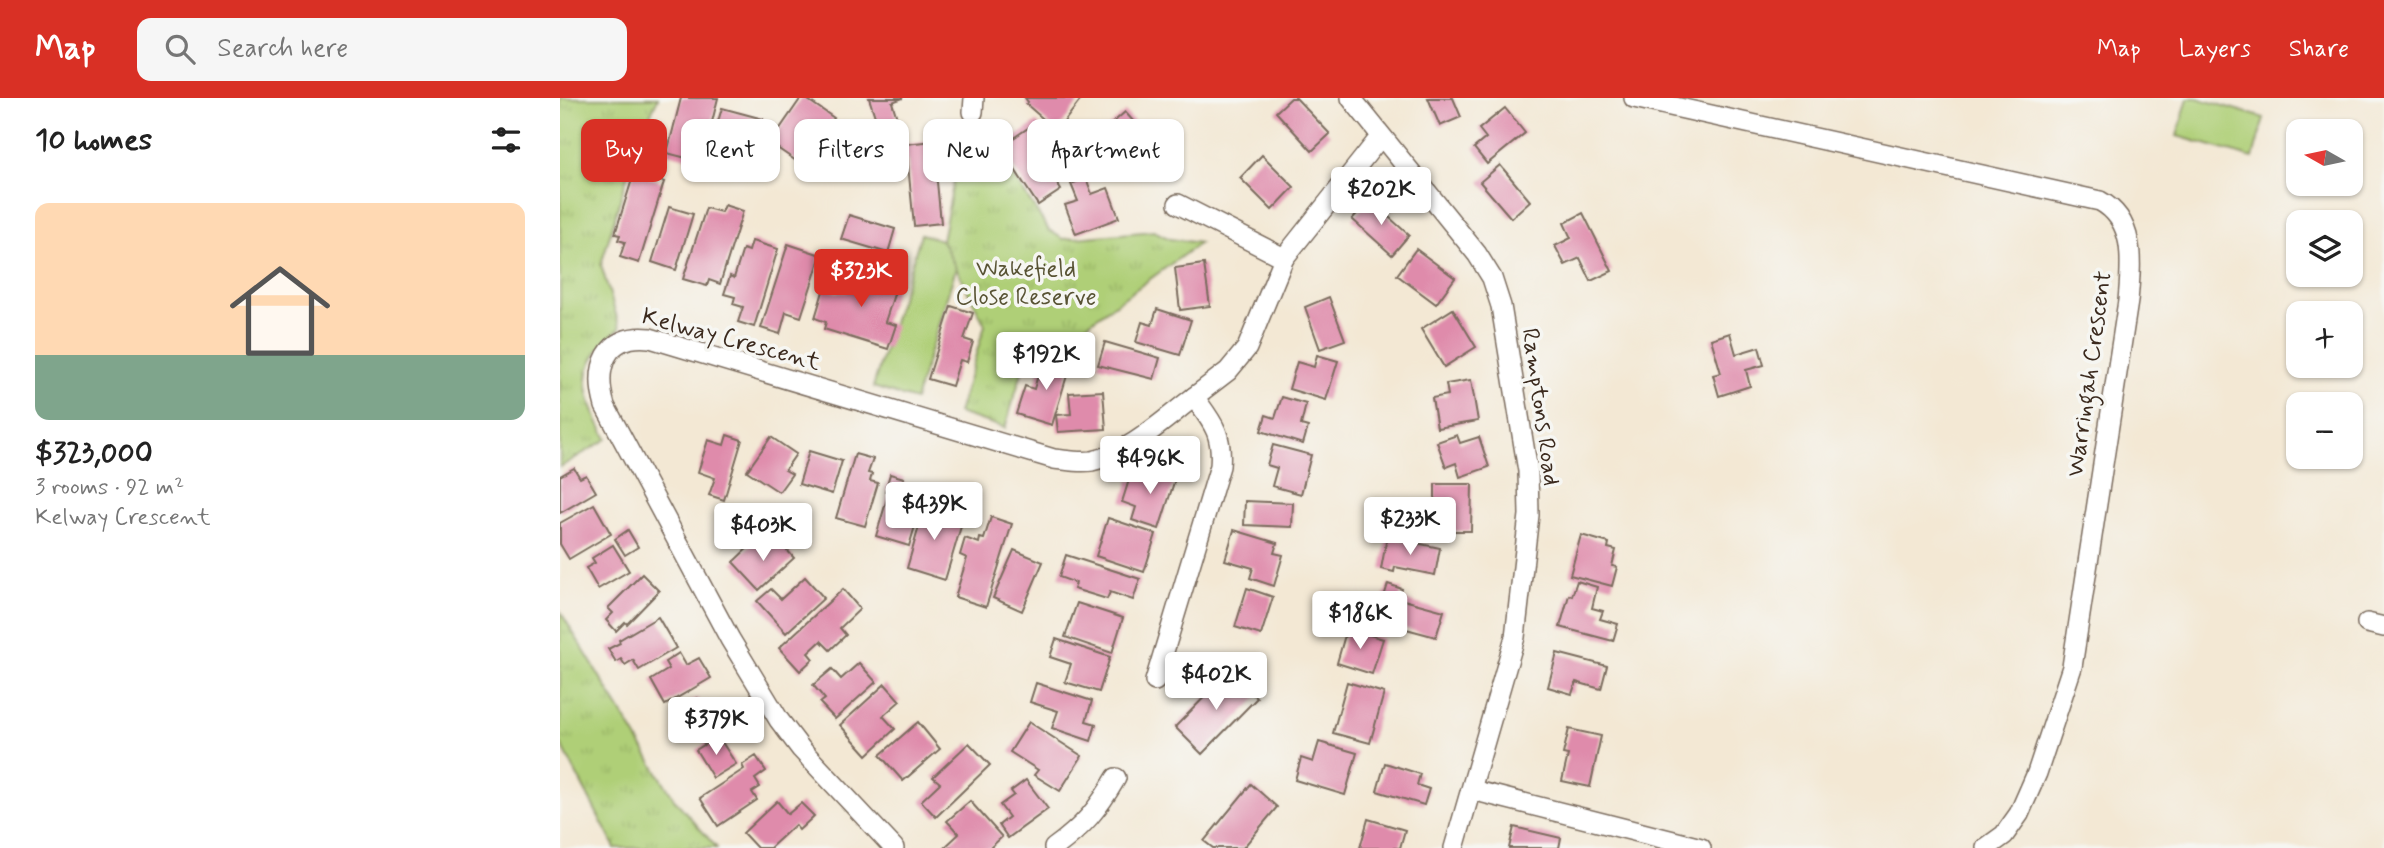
<!DOCTYPE html>
<html lang="en">
<head>
<meta charset="utf-8">
<style>
  :root { --surface:#fff; --page:#f6f6f6; --text:#222; --muted:#767676; --line:#e0e0e0; --accent:#d93025 }
  body { margin:0; font-family:Mynerve,sans-serif; background:var(--page); color:var(--text); height:100vh; display:flex; flex-direction:column; font-size:26px; white-space:nowrap }
  * { box-sizing:border-box; margin:0 }
  p { font-size:23px; color:var(--muted) }
  .icon { flex:none; width:38px; height:38px; fill:none; stroke:currentColor; stroke-width:2; stroke-linecap:round; stroke-linejoin:round }
  .map { position:relative; flex:1; overflow:hidden }
  .sheet { display:flex; flex-direction:column; background:var(--surface); width:560px }
  .sheet>* { flex:none }
  .guide { position:absolute; left:21px; top:21px; width:665px; height:63px; display:flex; gap:14px }
  .needle { width:46px; rotate:279deg }
  .buttons { position:absolute; left:1726px; top:21px; display:grid; gap:14px }
  .buttons a { display:grid; place-items:center; width:77px; height:77px; border-radius:14px; background:var(--surface); box-shadow:0 2px 5px #0004; font-size:35px }
  .price { position:absolute; translate:-50% -60px; padding:0 16px; border-radius:7px; background:#fff; color:#222; font-size:23px; line-height:46px; filter:drop-shadow(0 2px 4px #0008) }
  .price::after { content:''; position:absolute; left:50%; top:42px; width:21px; height:16px; margin-left:-10px; background:inherit; clip-path:polygon(0 0,100% 0,50% 100%) }
  .price.active { background:var(--accent); color:#fff }
  ul { padding:0; list-style:none }
  li { display:grid; align-content:center; gap:14px; height:371px; padding:0 35px }
  li+li { border-top:2px solid var(--line) }
  li span { display:grid; place-items:center; height:217px; border-radius:14px; color:#555 }
  li>.icon { margin-inline-start:auto }
  span .icon { width:126px; height:126px; fill:#fffc; stroke-width:1 }
  li b { font-size:30px }
  h2 { display:flex; justify-content:space-between; align-items:center; height:84px; padding:0 35px; font-size:30px }
  .chip { padding:0 24px; border-radius:14px; background:var(--surface); box-shadow:0 2px 5px #0004; font-size:24px; line-height:63px }
  .chip.active { background:var(--accent); color:#fff }
  header { display:flex; align-items:center; gap:42px; box-sizing:border-box; height:98px; padding:0 35px; background:var(--accent); color:#fff }
  header strong { font-size:33px }
  nav { display:flex; gap:38px; margin-inline-start:auto; font-size:24px }
  .search { width:490px; height:63px; background:var(--page); display:flex; align-items:center; gap:18px; box-sizing:border-box; padding:0 24px; border-radius:14px; color:var(--muted); font-size:26px }
  main { display:flex; flex:1; min-height:0 }
  .map>svg:first-child { display:block }
  .grass { fill:#afcf77; stroke:#757c4a; stroke-width:2 }
  .park { fill:url(#park-tufts); stroke:#757c4a; stroke-width:2 }
  .building { fill:#df8bab }
  .lines { fill:none; stroke-linecap:round; stroke-linejoin:round }
  .minor-casing { stroke:#7b6c5e; stroke-width:22 }
  .minor { stroke:#fff; stroke-width:19 }
  .labels { text-anchor:middle; dominant-baseline:central; stroke-width:7; stroke-linejoin:round; paint-order:stroke }
  .park-label { font-size:24px; fill:#585334; stroke:#f6f6f2 }
  .street-label { font-size:24px; fill:#3b2a1e; stroke:#f6f6f2 }
</style>
</head>
<body>
<header>
<strong>Map</strong>
<div class="search"><svg class="icon" aria-label="search" viewBox="0 0 24 24"><circle cx="10" cy="10" r="6"/><path d="M15 15l6 6"/></svg>Search here</div>
<nav><a>Map</a><a>Layers</a><a>Share</a></nav>
</header>
<main>
<section class="sheet">
<h2>10 homes<svg class="icon" aria-label="filters" viewBox="0 0 24 24"><path d="M4 7h16M4 17h16"/><circle cx="9" cy="7" r="2"/><circle cx="15" cy="17" r="2"/></svg></h2>
<ul>
<li><span style="background:linear-gradient(#ffd9b3 70%,#7fa58c 0)"><svg class="icon" aria-label="home" viewBox="0 0 24 24"><path d="M3 11l9-7 9 7M6 9v11h12V9"/></svg></span><div><b>$323,000</b><p>3 rooms · 92 m²</p><p>Kelway Crescent</p></div></li>
</ul>
</section>
<div class="map">
<svg width="1824" height="750" viewBox="0 0 1824 750">
  <defs>
    <pattern id="park-tufts" width="24" height="20" patternUnits="userSpaceOnUse" patternTransform="scale(1.75)"><rect width="24" height="20" fill="#afcf77"/><path d="M3 7l-1-3M5 7V3M7 7l1-3M15 17l-1-3M17 17v-4M19 17l1-3" fill="none" stroke="#97b266"/></pattern>
  </defs>
  <rect width="100%" height="100%" fill="#f6f6f2"/>
  <filter id="ink" filterUnits="userSpaceOnUse"><feTurbulence type="fractalNoise" baseFrequency=".0143" numOctaves="2"/><feDisplacementMap in="SourceGraphic" scale="14" xChannelSelector="R" yChannelSelector="G"/><feConvolveMatrix kernelMatrix="1 2 1 2 8 2 1 2 1" color-interpolation-filters="sRGB"/></filter>
  <filter id="wash" filterUnits="userSpaceOnUse"><feTurbulence type="fractalNoise" baseFrequency=".00686" numOctaves="4" result="noise"/><feDisplacementMap in="SourceGraphic" scale="28" xChannelSelector="R" yChannelSelector="G"/><feGaussianBlur stdDeviation="1.57" result="paint"/><feColorMatrix in="noise" values="0 0 0 0 0 0 0 0 0 0 0 0 0 0 0 0 0 1.4 0 .05"/><feComposite in="paint" operator="in"/></filter>
  <g filter="url(#wash)">
    <rect width="100%" height="100%" fill="#f3e8d4"/>
    <g class="grass">
      <polygon points="1628,0 1637,0 1704,20 1693,60 1617,38"/>
      <polygon points="361,136 382,142 396,170 355,302 313,289"/>
    </g>
    <g class="park">
      <path d="M0,0h98l-23,51 -34,116 19,63c-46,37 -38,64 -13,111l-47,28z"/>
      <polygon points="403,36 414,38 425,36 489,132 503,141 594,133 610,141 640,145 522,230 472,241 445,330 398,315 425,227 382,142"/>
      <polygon points="0,513 114,701 157,750 55,750 0,644"/>
    </g>
    <g id="blocks">
      <g class="building">
        <polygon points="121,0 158,0 142,64 107,55"/>
        <polygon points="241,0 245,0 274,20 262,38 267,62 242,67 210,45"/>
        <polygon points="309,0 343,0 332,4 341,33 322,40"/>
        <polygon points="465,0 522,0 497,33 466,6 468,4"/>
        <polygon points="731,0 736,0 770,36 752,53 716,14"/>
        <polygon points="868,0 893,0 901,19 880,28"/>
        <polygon points="162,10 203,21 191,67 164,59 172,31 157,27"/>
        <polygon points="945,10 965,35 927,66 914,50 926,40 919,31"/>
        <polygon points="565,14 593,45 568,67 540,36"/>
        <polygon points="477,24 493,49 479,58 501,92 478,107 440,49"/>
        <polygon points="373,43 381,125 354,128 346,46"/>
        <polygon points="702,57 734,89 712,112 680,80"/>
        <polygon points="940,67 970,103 951,120 920,84"/>
        <polygon points="74,75 104,84 79,165 60,159 65,144 58,142 60,137 55,136"/>
        <polygon points="526,80 532,96 548,90 559,120 516,136 505,107 518,103 511,86"/>
        <polygon points="810,102 849,137 832,157 792,121"/>
        <polygon points="164,107 183,113 160,186 149,182 147,188 123,181 146,110 161,114"/>
        <polygon points="109,109 133,116 116,172 92,164"/>
        <polygon points="1023,115 1052,173 1031,183 1020,160 1005,167 995,148 1011,140 1004,125"/>
        <polygon points="289,117 335,131 328,155 281,141"/>
        <polygon points="192,143 218,151 194,229 178,224 183,209 173,206 175,199 164,196 170,178 174,180 183,151 189,153"/>
        <polygon points="228,146 261,157 241,219 226,214 220,236 201,230"/>
        <polygon points="856,151 895,180 876,206 837,177"/>
        <polygon points="644,166 650,208 620,212 615,170"/>
        <polygon points="303,170 339,181 325,224 336,227 328,251 264,231 266,224 255,220 264,190 277,194 286,194 293,190 297,187"/>
        <polygon points="769,199 785,242 760,251 745,209"/>
        <polygon points="391,208 413,215 404,241 413,244 407,264 400,262 392,288 368,281"/>
        <polygon points="597,211 631,222 620,257 576,244 582,224 592,227"/>
        <polygon points="893,211 916,249 884,269 861,231"/>
        <polygon points="1170,235 1176,256 1199,249 1204,267 1186,272 1190,288 1159,298 1153,277 1161,275 1151,241"/>
        <polygon points="545,244 600,260 594,281 538,267"/>
        <polygon points="494,255 512,261 492,327 456,316 465,288 474,291 481,267 490,269"/>
        <polygon points="757,257 778,263 766,302 729,291 737,264 754,269"/>
        <polygon points="911,282 918,323 877,330 872,300 888,297 886,286"/>
        <polygon points="543,293 546,331 498,334 496,317 511,316 509,295"/>
        <polygon points="722,299 746,306 741,327 748,329 743,346 701,333 706,317 715,320"/>
        <polygon points="167,337 182,342 164,402 149,397 155,380 138,374 148,342 164,347"/>
        <polygon points="897,337 900,345 919,339 929,369 900,379 896,365 886,369 877,344"/>
        <polygon points="211,339 236,356 225,372 232,376 219,394 187,373"/>
        <polygon points="713,347 751,357 741,396 712,388 717,370 707,367"/>
        <polygon points="249,353 282,363 272,396 239,386"/>
        <polygon points="295,356 313,361 308,375 312,376 310,383 318,385 305,428 276,420"/>
        <polygon points="594,368 617,375 599,431 572,422 576,409 562,404 569,382 574,383 577,373 591,378"/>
        <polygon points="14,370 20,380 26,377 36,394 0,415 0,378"/>
        <polygon points="330,376 344,380 343,385 366,392 349,448 316,438 329,394 325,393"/>
        <polygon points="875,386 912,386 911,433 887,433 887,405 875,405"/>
        <polygon points="367,401 387,407 383,419 402,425 385,482 347,470"/>
        <polygon points="685,403 733,405 732,429 684,427"/>
        <polygon points="34,406 51,436 9,461 0,446 0,425"/>
        <polygon points="431,419 452,426 426,509 395,499 407,460 400,457 405,440 419,445 420,440 424,441"/>
        <polygon points="548,420 596,436 584,474 536,458"/>
        <polygon points="68,432 78,449 65,457 55,441"/>
        <polygon points="674,432 717,445 714,455 723,457 714,488 690,480 693,470 665,462"/>
        <polygon points="1021,437 1049,445 1048,450 1056,452 1052,468 1057,469 1052,488 1010,477"/>
        <polygon points="827,439 880,450 875,477 835,469 834,474 821,471"/>
        <polygon points="195,443 206,455 219,443 234,460 199,492 173,464"/>
        <polygon points="53,447 69,473 38,491 26,470 35,465 32,460"/>
        <polygon points="454,452 483,464 462,513 433,500"/>
        <polygon points="506,457 580,481 573,502 550,494 547,501 514,491 516,485 499,479"/>
        <polygon points="82,476 99,493 67,526 65,524 56,533 46,522 53,515 48,510"/>
        <polygon points="245,479 264,500 226,535 197,503 211,491 221,501"/>
        <polygon points="1017,483 1037,489 1032,510 1043,513 1040,521 1058,526 1053,543 1000,529 1009,497 1012,498"/>
        <polygon points="828,486 842,491 840,501 884,513 876,539 824,525 829,507 822,505"/>
        <polygon points="687,490 713,499 701,537 675,529"/>
        <polygon points="283,491 300,511 280,530 286,537 270,552 261,543 248,555 253,561 240,573 219,550"/>
        <polygon points="517,505 563,520 552,555 505,539"/>
        <polygon points="98,519 116,550 79,572 73,562 65,567 61,561 56,564 48,551 60,545 59,542"/>
        <polygon points="787,530 823,541 812,576 777,565"/>
        <polygon points="496,541 550,559 539,594 505,584 511,566 490,559"/>
        <polygon points="119,555 126,567 139,560 151,580 105,607 91,582 109,571 105,564"/>
        <polygon points="997,555 1047,568 1041,591 1016,584 1012,596 988,589"/>
        <polygon points="299,565 316,584 275,621 260,605 265,601 253,587 272,571 281,581"/>
        <polygon points="670,573 697,600 642,656 615,629"/>
        <polygon points="787,584 824,595 810,645 773,635"/>
        <polygon points="476,585 532,603 526,623 536,626 531,643 492,630 498,613 470,604"/>
        <polygon points="325,586 340,603 323,618 335,631 307,657 280,627"/>
        <polygon points="137,600 154,629 132,642 114,613"/>
        <polygon points="358,624 380,651 343,683 320,657"/>
        <polygon points="469,624 522,658 500,693 474,677 478,672 450,654"/>
        <polygon points="1009,631 1041,638 1030,689 1002,683 1008,657 1003,656"/>
        <polygon points="158,638 176,666 153,680 136,652"/>
        <polygon points="759,644 797,655 785,697 735,682 741,660 753,664"/>
        <polygon points="409,645 430,667 376,719 361,703 380,685 373,679"/>
        <polygon points="196,658 206,673 195,681 200,689 192,694 197,702 158,728 140,700 184,671 182,667"/>
        <polygon points="825,665 860,676 857,687 869,691 864,707 817,693"/>
        <polygon points="466,682 488,711 448,740 439,727 449,719 440,707 454,697 451,693"/>
        <polygon points="691,686 717,709 683,750 653,750 644,743"/>
        <polygon points="217,703 228,716 241,705 254,718 239,732 235,727 210,750 197,750 183,735"/>
        <polygon points="410,703 442,739 430,750 384,750 399,736 387,723"/>
        <polygon points="808,721 845,732 840,750 800,750"/>
        <polygon points="954,729 1001,740 999,750 949,750"/>
      </g>
    </g>
  </g>
  <g filter="url(#ink)">
    <use href="#blocks" fill-opacity="0" stroke="#7b6c5e" stroke-width="2"/>
    <g class="lines">
      <g class="minor-casing">
        <g id="minor">
          <polyline points="791,0 917,156 932,180 941,208 968,373 969,417 955,539 894,750"/>
          <path d="M1074,0l466,103c37,20 31,64 28,100l-56,366 -35,106 -18,41 -15,21 -18,13"/>
          <polyline points="413,14 414,0"/>
          <polyline points="618,106 724,160"/>
          <polyline points="1807,525 1824,529"/>
          <path d="M595,583l65,-215c3,-33 -8,-44 -26,-69l34,-26 19,-23 37,-90 97,-122"/>
          <polyline points="912,692 1141,750"/>
          <path d="M334,750l-93,-99 -22,-29 -49,-81 -125,-233c-11,-38 0,-73 45,-68l404,121c12,1 25,4 38,2 36,-7 74,-43 102,-64"/>
          <path d="M494,750c30,-22 44,-39 62,-70"/>
        </g>
      </g>
      <use href="#minor" class="minor"/>
    </g>
  </g>
  <g class="labels">
    <g class="park-label">
      <text x="466" y="171">Wakefield<tspan x="466" dy="28">Close Reserve</tspan></text>
    </g>
    <g class="street-label">
      <text transform="translate(171 242) rotate(15)">Kelway Crescent</text>
      <text transform="translate(1530 276) rotate(-82)">Warringah Crescent</text>
      <text transform="translate(980 309) rotate(82)">Ramptons Road</text>
    </g>
  </g>
</svg>
<div class="buttons">
<a><svg class="needle" viewBox="-14 -14 28 28"><path d="M0-13l5 13h-10z" fill="#e53935"/><path d="M0 13l5-13h-10z" fill="#767676"/></svg></a>
<a><svg class="icon" aria-label="layers" viewBox="0 0 24 24"><path d="M12 4l9 5-9 5-9-5zM3 14l9 5 9-5"/></svg></a>
<a>+</a>
<a>−</a>
</div>
<b class="price" style="left:821px;top:129px">$202K</b>
<b class="price active" style="left:301px;top:211px">$323K</b>
<b class="price" style="left:486px;top:294px">$192K</b>
<b class="price" style="left:590px;top:398px">$496K</b>
<b class="price" style="left:374px;top:444px">$439K</b>
<b class="price" style="left:850px;top:459px">$233K</b>
<b class="price" style="left:203px;top:465px">$403K</b>
<b class="price" style="left:800px;top:553px">$186K</b>
<b class="price" style="left:656px;top:614px">$402K</b>
<b class="price" style="left:156px;top:659px">$379K</b>
<div class="guide">
<a class="chip active">Buy</a>
<a class="chip">Rent</a>
<a class="chip">Filters</a>
<a class="chip">New</a>
<a class="chip">Apartment</a>
</div>
</div>
</main>
</body>
</html>
